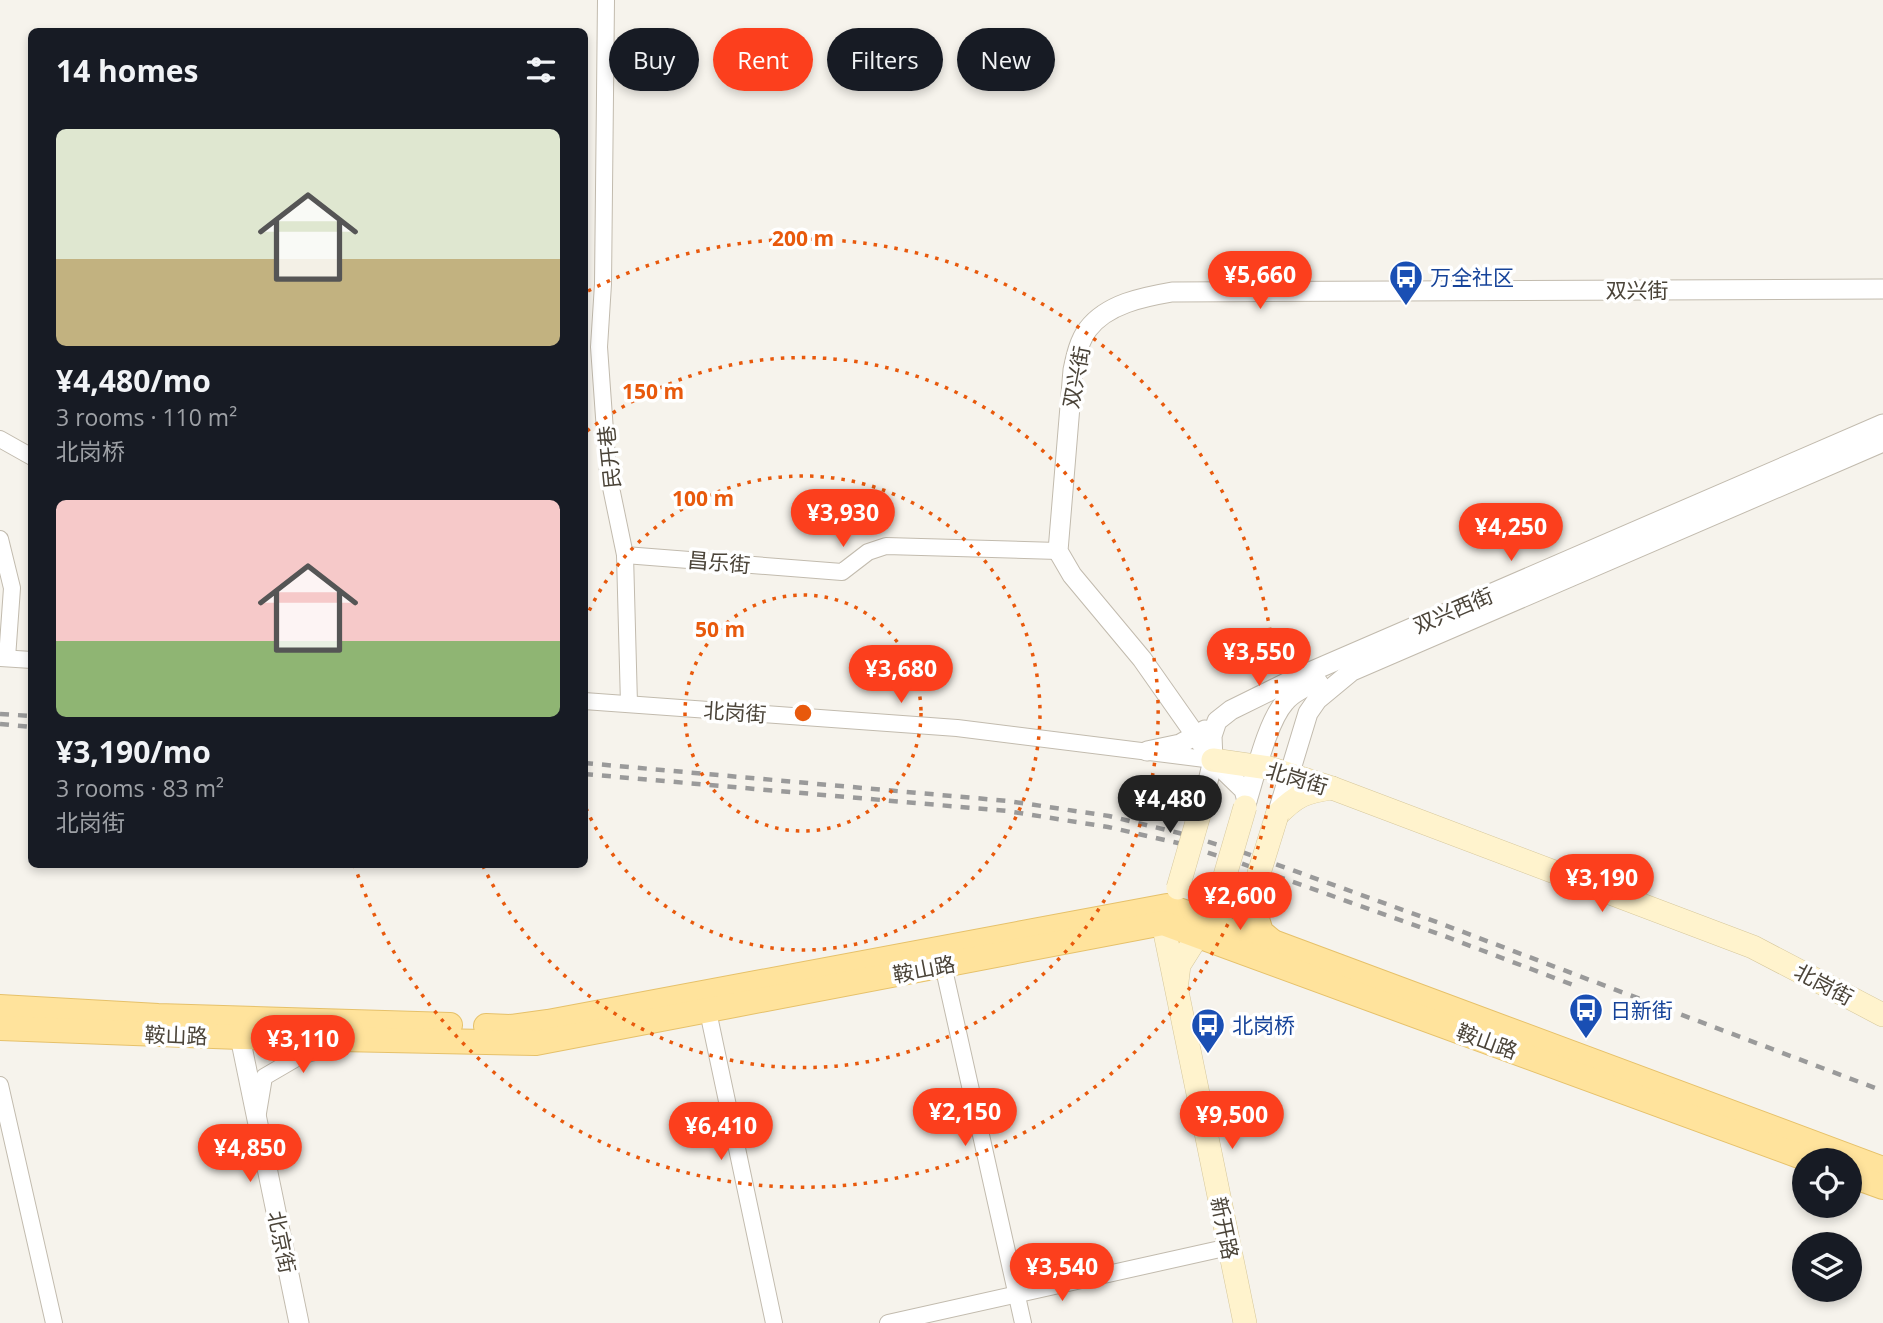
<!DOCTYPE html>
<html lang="en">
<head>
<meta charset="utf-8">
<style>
  :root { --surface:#171b24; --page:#242831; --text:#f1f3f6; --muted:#9ea1a6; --accent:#fc3f1d }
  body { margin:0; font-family:"Open Sans","Noto Sans SC",sans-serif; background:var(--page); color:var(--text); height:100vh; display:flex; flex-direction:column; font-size:26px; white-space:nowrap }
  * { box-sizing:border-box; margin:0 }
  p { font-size:23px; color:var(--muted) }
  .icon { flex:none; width:38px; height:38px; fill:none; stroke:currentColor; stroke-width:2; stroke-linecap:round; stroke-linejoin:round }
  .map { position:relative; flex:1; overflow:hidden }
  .details { position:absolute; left:28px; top:28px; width:560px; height:840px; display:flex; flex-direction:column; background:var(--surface); border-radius:10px; box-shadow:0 4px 10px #0003 }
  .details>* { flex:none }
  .top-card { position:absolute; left:609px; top:28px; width:665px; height:63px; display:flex; gap:14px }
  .buttons { position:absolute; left:1792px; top:1148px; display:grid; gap:14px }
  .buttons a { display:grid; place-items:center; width:70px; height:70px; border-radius:50%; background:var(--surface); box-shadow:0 4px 10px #0003; font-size:35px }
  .price { position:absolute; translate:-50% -60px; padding:0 16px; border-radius:24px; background:var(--accent); color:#fff; font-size:23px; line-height:46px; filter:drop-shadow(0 2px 4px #0008) }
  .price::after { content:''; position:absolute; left:50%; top:42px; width:21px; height:16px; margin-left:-10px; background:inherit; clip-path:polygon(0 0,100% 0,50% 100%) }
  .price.active { background:#222; color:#fff }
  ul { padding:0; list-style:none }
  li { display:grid; align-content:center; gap:14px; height:371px; padding:0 28px }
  li span { display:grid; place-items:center; height:217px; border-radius:10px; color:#555 }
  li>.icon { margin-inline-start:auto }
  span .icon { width:126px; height:126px; fill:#fffc; stroke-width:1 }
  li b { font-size:30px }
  h2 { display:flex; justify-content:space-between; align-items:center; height:84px; padding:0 28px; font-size:30px }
  .chip { padding:0 24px; border-radius:32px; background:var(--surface); box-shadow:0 4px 10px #0003; font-size:24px; line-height:63px }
  .chip.active { background:var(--accent); color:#fff }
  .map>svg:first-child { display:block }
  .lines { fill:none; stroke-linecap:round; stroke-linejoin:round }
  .minor-casing { stroke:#c2bbae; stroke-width:18 }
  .tertiary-casing { stroke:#c2bbae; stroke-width:21 }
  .secondary-casing { stroke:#d6c79b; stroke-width:24 }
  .primary-casing { stroke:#e6c16a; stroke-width:26 }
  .minor { stroke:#fff; stroke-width:16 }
  .tertiary { stroke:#fff; stroke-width:19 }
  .secondary { stroke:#fff3cd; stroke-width:23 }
  .primary { stroke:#ffe39c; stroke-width:24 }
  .rail { stroke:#9a9a9a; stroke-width:4.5; stroke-dasharray:9 9; stroke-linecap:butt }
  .secondary-bridge-casing { stroke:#d6c79b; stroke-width:24; stroke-linecap:butt }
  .secondary-bridge { stroke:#fff3cd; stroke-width:23 }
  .ring { fill:none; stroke:#e8590c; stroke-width:3.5; stroke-dasharray:3.5 7 }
  .labels { text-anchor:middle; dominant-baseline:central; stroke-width:7; stroke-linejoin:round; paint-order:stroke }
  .transit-label { font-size:21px; fill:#164399; stroke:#fff; text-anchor:start }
  .street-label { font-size:21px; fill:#4b4439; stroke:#fff }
  .centre { fill:#e8590c; stroke:#fff; stroke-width:3.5 }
  .ring-label { font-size:21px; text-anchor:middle; font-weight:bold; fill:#e8590c; stroke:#fff; stroke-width:7; stroke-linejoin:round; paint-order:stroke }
</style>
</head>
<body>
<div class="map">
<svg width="1883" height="1323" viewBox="0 0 1883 1323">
  <rect width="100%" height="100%" fill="#f6f3ec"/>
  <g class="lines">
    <g class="minor-casing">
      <g id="minor">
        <polyline points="606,0 603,284 599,347 608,473 625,555 629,704"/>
        <polyline points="0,439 32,457"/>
        <polyline points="0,539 12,588 7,658"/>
        <polyline points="625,555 842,572 868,552 886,546 1058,551"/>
        <polyline points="0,658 32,660"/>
        <polyline points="584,701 957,728 1213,760"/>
        <polyline points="943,965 1023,1323"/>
        <polyline points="706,1002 774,1323"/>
        <polyline points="0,1085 54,1323"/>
        <polyline points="258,1113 264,1077 300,1056 338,1045"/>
        <polyline points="888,1323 1229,1247"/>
      </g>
    </g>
    <g class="tertiary-casing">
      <g id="tertiary">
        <polyline points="1147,751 1180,744 1205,730"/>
        <polyline points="1205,794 1213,760 1212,736 1217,721 1231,710 1296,678 1883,424"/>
        <path d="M1247,801l-3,-11 -31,-30 -71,-101 -70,-84 -14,-24 15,-181c3,-14 6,-29 15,-41 19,-25 55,-32 84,-37l711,-3"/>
        <path d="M1246,804c9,-28 21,-82 39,-102 8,-10 21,-15 33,-20"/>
        <polyline points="1277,815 1308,713 1317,700 1352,671 1883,442"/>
        <polyline points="240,1037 299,1323"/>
      </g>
    </g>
    <g class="secondary-casing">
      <g id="secondary">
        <polyline points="1213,760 1269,768 1332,788 1753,947 1883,1015"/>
        <path d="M1277,815c20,-20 28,-23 55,-27"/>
        <polyline points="1166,908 1163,923 1245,1323"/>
        <polyline points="1208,919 1231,912 1251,899"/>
        <polyline points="1177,982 1179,965 1208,919 1219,896"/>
      </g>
    </g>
    <g class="primary-casing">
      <g id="primary">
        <polyline points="1251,899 1261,932 1273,942 1883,1169"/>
        <polyline points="0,1007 158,1016 450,1025"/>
        <polyline points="486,1026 512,1027 548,1022 1167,906 1273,942"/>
        <polyline points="0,1028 240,1037 536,1043 1163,923 1810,1160"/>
        <polyline points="1850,1175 1883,1187"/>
      </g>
    </g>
    <use href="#minor" class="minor"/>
    <use href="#tertiary" class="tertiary"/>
    <use href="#secondary" class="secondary"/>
    <use href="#primary" class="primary"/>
    <g class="rail">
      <polyline points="0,714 32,716"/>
      <polyline points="0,724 32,727"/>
      <polyline points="584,763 1008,801 1109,816 1179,833 1242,852 1442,924 1883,1091"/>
      <polyline points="584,774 1007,811 1108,827 1178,843 1240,863 1439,934 1573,985"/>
    </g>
    <g class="secondary-bridge-casing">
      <g id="secondary-bridge">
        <polyline points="1178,888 1205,794"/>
        <polyline points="1219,896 1245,807"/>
        <polyline points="1251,899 1277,815"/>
      </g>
    </g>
    <use href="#secondary-bridge" class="secondary-bridge"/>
  </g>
  <g class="ring">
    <circle cx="803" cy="713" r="118"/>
    <path d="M585 620A237 237 0 1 1 585 806"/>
    <path d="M587 431A355 355 0 1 1 483 866"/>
    <path d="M588 291A474 474 0 1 1 355 867"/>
  </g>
  <defs>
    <g id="bus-pin" transform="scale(1.75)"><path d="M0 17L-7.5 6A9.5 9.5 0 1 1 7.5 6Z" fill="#1a4fb4" stroke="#fff"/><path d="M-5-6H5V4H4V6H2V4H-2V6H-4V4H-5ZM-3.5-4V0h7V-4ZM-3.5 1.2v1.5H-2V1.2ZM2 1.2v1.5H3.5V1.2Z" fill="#fff"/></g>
  </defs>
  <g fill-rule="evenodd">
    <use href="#bus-pin" x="1406" y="277"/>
    <use href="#bus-pin" x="1586" y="1010"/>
    <use href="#bus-pin" x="1208" y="1025"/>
  </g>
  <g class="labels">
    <g class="transit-label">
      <text x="1430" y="277">万全社区</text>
      <text x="1610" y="1010">日新街</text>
      <text x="1232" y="1025">北岗桥</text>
    </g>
    <g class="street-label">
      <text x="1637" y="290">双兴街</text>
      <text transform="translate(1076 377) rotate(-79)">双兴街</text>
      <text transform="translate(609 457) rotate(-96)">民开巷</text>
      <text transform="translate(719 562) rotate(5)">昌乐街</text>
      <text transform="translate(1453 610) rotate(-23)">双兴西街</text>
      <text transform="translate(735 712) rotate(4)">北岗街</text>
      <text transform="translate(1297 778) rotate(17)">北岗街</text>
      <text transform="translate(924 969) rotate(-11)">鞍山路</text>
      <text transform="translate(1824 984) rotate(28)">北岗街</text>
      <text transform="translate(176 1035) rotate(2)">鞍山路</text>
      <text transform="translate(1487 1041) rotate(20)">鞍山路</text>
      <text transform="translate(1225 1228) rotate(78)">新开路</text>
      <text transform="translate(282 1242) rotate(78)">北京街</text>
    </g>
  </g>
  <circle cx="803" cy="713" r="10" class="centre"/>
  <g class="ring-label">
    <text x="803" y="246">200 m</text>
    <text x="653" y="399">150 m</text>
    <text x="703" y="506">100 m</text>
    <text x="720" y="637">50 m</text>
  </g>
</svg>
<div class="buttons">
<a><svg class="icon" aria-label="locate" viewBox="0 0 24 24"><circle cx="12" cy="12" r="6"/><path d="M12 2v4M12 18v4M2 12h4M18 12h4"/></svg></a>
<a><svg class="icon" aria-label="layers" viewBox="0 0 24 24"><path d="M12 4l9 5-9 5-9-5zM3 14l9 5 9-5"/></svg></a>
</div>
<b class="price" style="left:1260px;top:311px">¥5,660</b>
<b class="price" style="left:843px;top:549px">¥3,930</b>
<b class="price" style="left:1511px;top:563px">¥4,250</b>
<b class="price" style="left:1259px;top:688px">¥3,550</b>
<b class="price" style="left:901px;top:705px">¥3,680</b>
<b class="price active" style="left:1170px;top:835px">¥4,480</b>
<b class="price" style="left:1602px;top:914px">¥3,190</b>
<b class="price" style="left:1240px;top:932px">¥2,600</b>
<b class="price" style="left:303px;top:1075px">¥3,110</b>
<b class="price" style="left:965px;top:1148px">¥2,150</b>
<b class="price" style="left:1232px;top:1151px">¥9,500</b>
<b class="price" style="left:721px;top:1162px">¥6,410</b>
<b class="price" style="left:250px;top:1184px">¥4,850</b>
<b class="price" style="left:1062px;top:1303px">¥3,540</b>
<div class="top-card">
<a class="chip">Buy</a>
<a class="chip active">Rent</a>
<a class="chip">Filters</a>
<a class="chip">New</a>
</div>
<section class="details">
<h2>14 homes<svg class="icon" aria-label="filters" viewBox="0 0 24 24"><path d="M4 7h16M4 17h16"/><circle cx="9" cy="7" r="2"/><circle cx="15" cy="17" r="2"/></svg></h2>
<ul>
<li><span style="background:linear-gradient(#dfe7d0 60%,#c2b280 0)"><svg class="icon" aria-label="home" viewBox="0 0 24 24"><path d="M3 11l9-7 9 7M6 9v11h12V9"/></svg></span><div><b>¥4,480/mo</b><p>3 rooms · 110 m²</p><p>北岗桥</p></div></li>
<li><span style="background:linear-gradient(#f6c9c9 65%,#8fb573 0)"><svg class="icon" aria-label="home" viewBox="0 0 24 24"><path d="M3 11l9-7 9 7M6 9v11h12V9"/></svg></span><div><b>¥3,190/mo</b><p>3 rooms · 83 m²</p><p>北岗街</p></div></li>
</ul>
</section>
</div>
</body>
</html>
